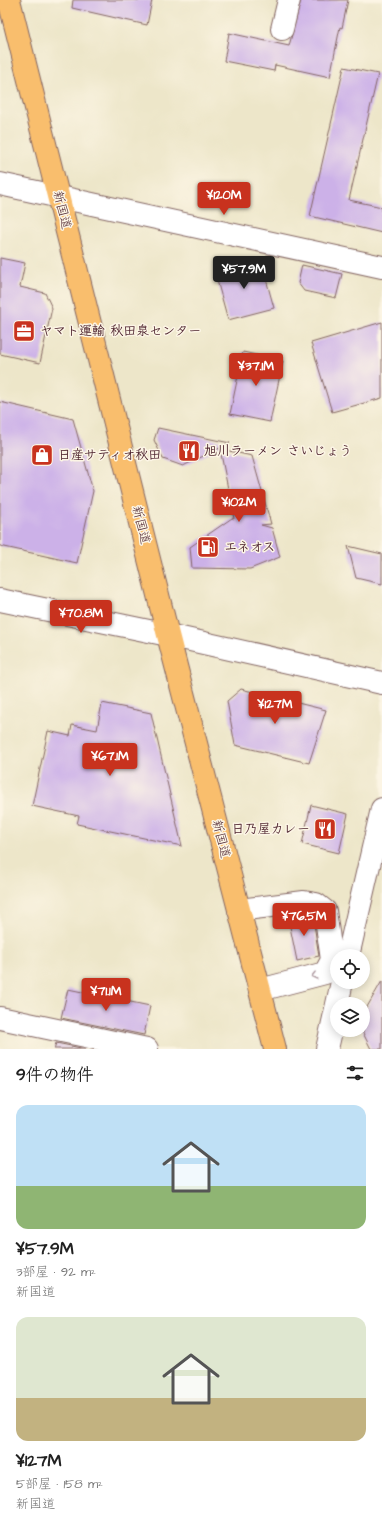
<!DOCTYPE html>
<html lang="ja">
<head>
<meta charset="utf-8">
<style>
  :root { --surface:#fff; --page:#f6f6f6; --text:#222; --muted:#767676; --accent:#c8321e }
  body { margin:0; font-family:"Architects Daughter","Klee One",sans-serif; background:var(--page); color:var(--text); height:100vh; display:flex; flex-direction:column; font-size:15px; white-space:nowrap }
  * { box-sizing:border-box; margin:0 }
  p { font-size:13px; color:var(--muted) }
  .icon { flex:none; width:22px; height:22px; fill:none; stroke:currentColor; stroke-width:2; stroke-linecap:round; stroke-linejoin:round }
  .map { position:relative; height:1049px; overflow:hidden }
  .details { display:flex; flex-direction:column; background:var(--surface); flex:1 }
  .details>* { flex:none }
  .buttons { position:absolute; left:330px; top:949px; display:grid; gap:8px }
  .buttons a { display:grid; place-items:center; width:40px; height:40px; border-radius:50%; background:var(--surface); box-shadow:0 2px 10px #0003; font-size:20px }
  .price { position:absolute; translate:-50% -34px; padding:0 9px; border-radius:4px; background:var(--accent); color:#fff; font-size:13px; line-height:26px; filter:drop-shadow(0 1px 2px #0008) }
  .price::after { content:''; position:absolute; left:50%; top:24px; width:12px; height:9px; margin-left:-6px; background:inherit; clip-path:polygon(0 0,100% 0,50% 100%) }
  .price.selected { background:#222; color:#fff }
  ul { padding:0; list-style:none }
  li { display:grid; align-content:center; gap:8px; height:212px; padding:0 16px }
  li span { display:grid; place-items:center; height:124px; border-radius:12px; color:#555 }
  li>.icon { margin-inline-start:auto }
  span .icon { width:72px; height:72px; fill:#fffc; stroke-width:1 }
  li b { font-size:17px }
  h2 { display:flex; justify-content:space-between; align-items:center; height:48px; padding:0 16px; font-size:17px }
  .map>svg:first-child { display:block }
  .building { fill:#ccb1e8 }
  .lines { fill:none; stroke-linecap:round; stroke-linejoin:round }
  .minor-casing { stroke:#836562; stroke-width:24 }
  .major-casing { stroke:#836562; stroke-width:24 }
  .minor { stroke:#fff; stroke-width:22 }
  .major { stroke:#f9be6d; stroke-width:22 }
  .oneway { stroke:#ae9aa0 }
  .labels { text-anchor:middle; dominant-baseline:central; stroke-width:3; stroke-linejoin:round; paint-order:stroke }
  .street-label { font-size:13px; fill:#4a1f2b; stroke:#fcf5e5 }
  .poi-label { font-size:13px; font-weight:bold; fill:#4a1f2b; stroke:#fcf5e5; text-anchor:start }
</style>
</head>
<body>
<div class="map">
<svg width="382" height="1049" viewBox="0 0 382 1049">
  <rect width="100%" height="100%" fill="#fcf5e5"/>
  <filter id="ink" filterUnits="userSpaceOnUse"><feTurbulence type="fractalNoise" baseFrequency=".025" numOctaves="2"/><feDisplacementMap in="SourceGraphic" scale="8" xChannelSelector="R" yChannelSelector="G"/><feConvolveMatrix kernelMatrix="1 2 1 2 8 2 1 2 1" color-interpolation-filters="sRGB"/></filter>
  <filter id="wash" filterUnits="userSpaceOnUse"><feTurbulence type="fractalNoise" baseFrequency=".012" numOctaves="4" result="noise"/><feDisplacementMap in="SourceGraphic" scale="16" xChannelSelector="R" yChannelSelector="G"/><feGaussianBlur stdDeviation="0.9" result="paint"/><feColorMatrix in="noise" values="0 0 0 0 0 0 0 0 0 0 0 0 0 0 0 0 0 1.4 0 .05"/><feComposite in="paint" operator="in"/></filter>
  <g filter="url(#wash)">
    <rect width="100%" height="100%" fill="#ede6c9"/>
    <g id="blocks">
      <g class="building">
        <polygon points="73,0 152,0 147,25 72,8"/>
        <polygon points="301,0 348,0 342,28 340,27 330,77 275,65 274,71 224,61 229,33 289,46"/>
        <polygon points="344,67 378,74 349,200 382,207 382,233 310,216"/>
        <polygon points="0,258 25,263 20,287 45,293 52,308 40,363 0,354"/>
        <polygon points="261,261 274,308 228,320 215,273"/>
        <polygon points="302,265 342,274 336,298 304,291 298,283"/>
        <polygon points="382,322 382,398 332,412 311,343"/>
        <polygon points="243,352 283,361 270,422 230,414"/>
        <polygon points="0,402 73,419 93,491 77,563 0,546"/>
        <polygon points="158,428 230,443 183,466 163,459 154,440"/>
        <polygon points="220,449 252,456 271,524 261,525 272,528 280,557 250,569 192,568 190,547 232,518 234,519"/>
        <polygon points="348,546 382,554 382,584 356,578"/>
        <polygon points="241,689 326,710 309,763 235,745 227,701"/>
        <polygon points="102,703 151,713 182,846 77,824 79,816 32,806 48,731 70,736 72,725 97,730"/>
        <polygon points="311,805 348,814 339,853 302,844"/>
        <polygon points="304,915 311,916 313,918 319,956 297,961 288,917"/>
        <polygon points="382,981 382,1049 371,1049 363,1033 363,1014"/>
        <polygon points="68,989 150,1006 144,1035 61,1018"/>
        <polygon points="56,1043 86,1049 54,1049"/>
      </g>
    </g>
  </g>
  <g filter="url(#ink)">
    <use href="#blocks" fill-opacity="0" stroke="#836562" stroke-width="1"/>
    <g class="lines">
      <g class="minor-casing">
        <g id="minor">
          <polyline points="282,29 289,0"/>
          <polyline points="0,184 382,267"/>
          <polyline points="0,600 168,635 382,683"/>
          <polyline points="239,910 304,902 316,904 325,911 332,960 325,973 260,990"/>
          <polyline points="348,956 382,809"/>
          <polyline points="0,1018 147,1049"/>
          <polyline points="327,1049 342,982"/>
        </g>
      </g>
      <g class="major-casing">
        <polyline id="major" points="9,0 168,635 275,1049"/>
      </g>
      <use href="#minor" class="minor"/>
      <use href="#major" class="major"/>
    </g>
    <defs><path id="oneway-chevron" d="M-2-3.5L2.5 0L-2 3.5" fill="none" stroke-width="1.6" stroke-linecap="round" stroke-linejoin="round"/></defs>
    <use class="oneway" href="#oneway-chevron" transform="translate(314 976) rotate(166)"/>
  </g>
  <defs>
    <g id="office-square" transform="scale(1.15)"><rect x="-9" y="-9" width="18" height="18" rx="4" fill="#c8321e" stroke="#fcf5e5"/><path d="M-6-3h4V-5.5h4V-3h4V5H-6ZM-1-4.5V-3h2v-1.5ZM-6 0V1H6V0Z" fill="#fff"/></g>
    <g id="restaurant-square" transform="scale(1.15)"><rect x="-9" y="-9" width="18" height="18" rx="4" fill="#c8321e" stroke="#fcf5e5"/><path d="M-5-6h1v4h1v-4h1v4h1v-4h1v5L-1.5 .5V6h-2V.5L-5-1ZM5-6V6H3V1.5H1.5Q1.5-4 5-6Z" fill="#fff"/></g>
    <g id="shop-square" transform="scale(1.15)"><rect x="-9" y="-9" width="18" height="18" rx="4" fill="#c8321e" stroke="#fcf5e5"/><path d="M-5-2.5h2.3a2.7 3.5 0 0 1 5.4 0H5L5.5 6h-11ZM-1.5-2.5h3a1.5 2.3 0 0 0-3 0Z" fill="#fff"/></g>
    <g id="fuel-square" transform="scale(1.15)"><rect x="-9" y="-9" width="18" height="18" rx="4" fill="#c8321e" stroke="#fcf5e5"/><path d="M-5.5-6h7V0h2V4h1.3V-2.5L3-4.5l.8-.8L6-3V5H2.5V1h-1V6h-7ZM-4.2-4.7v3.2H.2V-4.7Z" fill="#fff"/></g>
  </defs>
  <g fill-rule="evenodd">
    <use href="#office-square" x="24" y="331"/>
    <use href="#restaurant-square" x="189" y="451"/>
    <use href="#shop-square" x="42" y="455"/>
    <use href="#fuel-square" x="208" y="547"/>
    <use href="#restaurant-square" x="325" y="829"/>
  </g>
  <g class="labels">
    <g class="street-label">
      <text transform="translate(62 210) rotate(76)">新国道</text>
      <text transform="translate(141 525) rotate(76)">新国道</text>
      <text transform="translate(221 839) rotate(76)">新国道</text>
    </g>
    <g class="poi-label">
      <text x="40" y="331">ヤマト運輸 秋田泉センター</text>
      <text x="204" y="451">旭川ラーメン さいじょう</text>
      <text x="58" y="455">日産サティオ秋田</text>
      <text x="224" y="547">エネオス</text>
      <text x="310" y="829" text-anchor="end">日乃屋カレー</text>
    </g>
  </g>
</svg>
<div class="buttons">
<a><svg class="icon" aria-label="locate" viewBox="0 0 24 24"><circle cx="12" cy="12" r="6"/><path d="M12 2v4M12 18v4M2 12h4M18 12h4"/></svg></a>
<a><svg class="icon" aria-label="layers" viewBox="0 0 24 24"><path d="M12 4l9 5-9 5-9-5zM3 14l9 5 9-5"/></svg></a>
</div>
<b class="price" style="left:224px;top:216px">¥120M</b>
<b class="price selected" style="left:244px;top:290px">¥57.9M</b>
<b class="price" style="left:256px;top:387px">¥37.1M</b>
<b class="price" style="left:239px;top:523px">¥102M</b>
<b class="price" style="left:81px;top:634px">¥70.8M</b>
<b class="price" style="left:275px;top:725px">¥127M</b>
<b class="price" style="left:110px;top:777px">¥67.1M</b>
<b class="price" style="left:304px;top:937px">¥76.5M</b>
<b class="price" style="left:106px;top:1012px">¥71.1M</b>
</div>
<section class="details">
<h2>9件の物件<svg class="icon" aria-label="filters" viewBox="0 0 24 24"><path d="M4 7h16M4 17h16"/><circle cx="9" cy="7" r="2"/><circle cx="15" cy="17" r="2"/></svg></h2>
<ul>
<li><span style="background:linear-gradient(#bfe0f5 65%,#8fb573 0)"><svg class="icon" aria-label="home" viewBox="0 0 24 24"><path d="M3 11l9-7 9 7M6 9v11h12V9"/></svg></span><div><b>¥57.9M</b><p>3部屋 · 92 m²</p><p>新国道</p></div></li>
<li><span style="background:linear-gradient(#dfe7d0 65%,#c2b280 0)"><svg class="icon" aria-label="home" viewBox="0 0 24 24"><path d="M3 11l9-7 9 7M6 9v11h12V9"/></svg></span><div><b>¥127M</b><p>5部屋 · 158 m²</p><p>新国道</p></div></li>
</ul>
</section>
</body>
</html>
